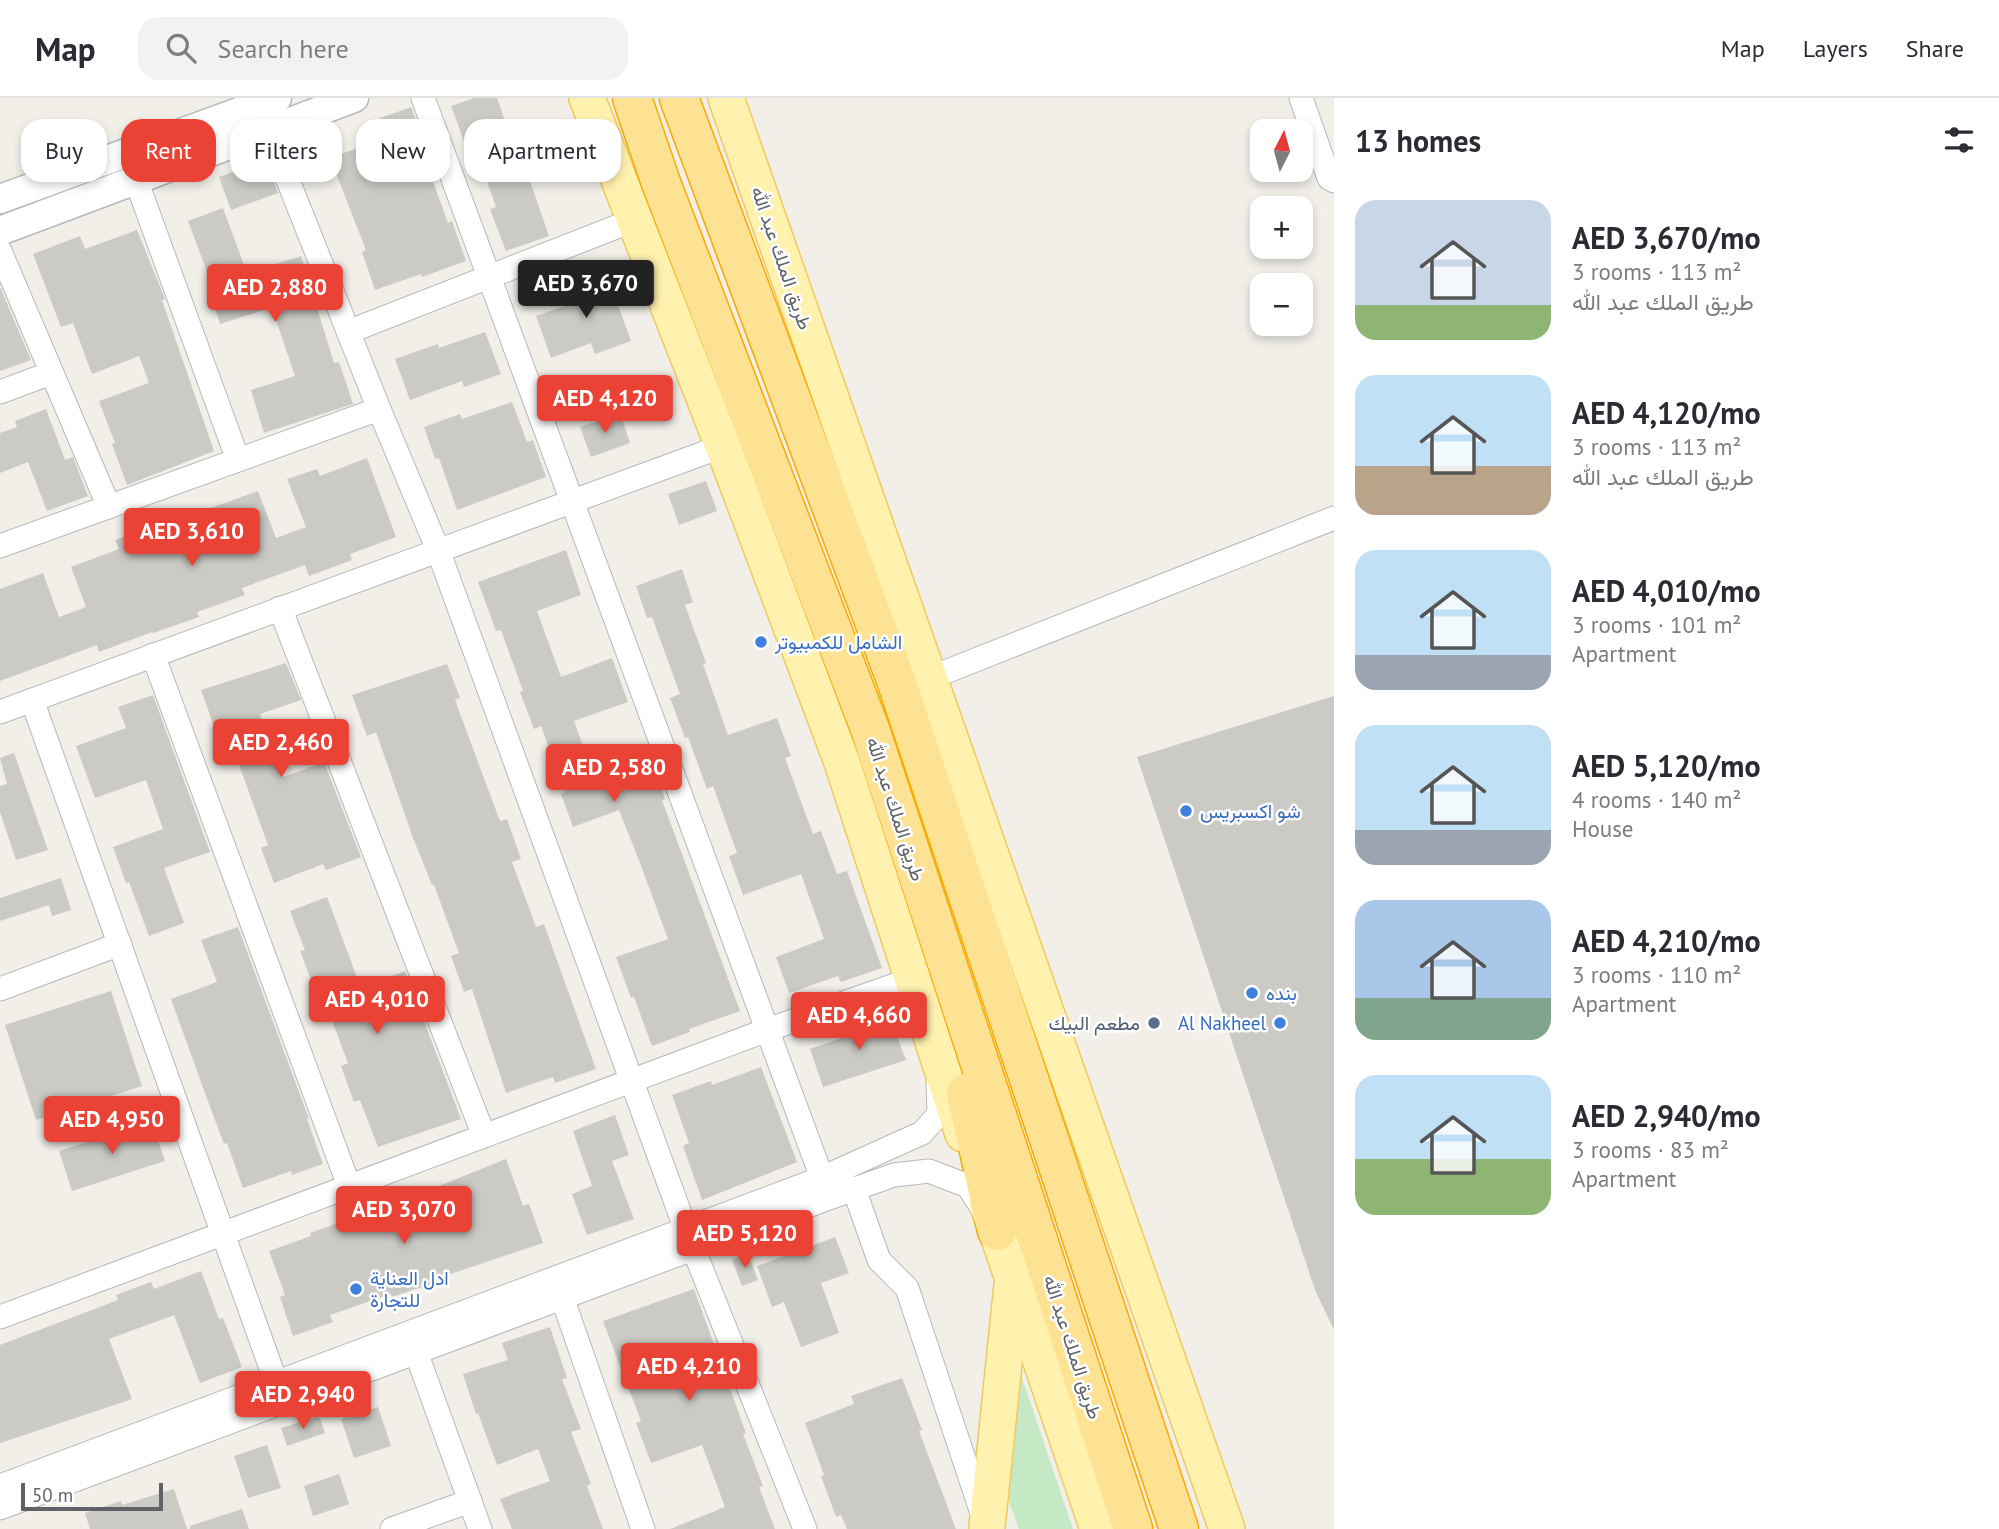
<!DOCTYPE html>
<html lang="en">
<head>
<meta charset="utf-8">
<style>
  :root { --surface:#fff; --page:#f2f2f3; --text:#2b2b33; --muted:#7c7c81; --line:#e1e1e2; --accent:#ea4335 }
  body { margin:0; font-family:"PT Sans",Vazirmatn,sans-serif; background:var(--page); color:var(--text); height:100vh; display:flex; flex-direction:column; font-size:26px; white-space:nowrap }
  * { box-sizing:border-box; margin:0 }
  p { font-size:23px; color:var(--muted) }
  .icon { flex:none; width:38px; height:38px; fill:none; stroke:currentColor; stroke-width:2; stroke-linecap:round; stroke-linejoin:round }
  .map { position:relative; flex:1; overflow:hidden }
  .drawer { display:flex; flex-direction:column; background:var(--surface); width:665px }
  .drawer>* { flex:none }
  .top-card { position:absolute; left:21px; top:21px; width:665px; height:63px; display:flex; gap:14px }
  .needle { width:46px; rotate:6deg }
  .controls { position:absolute; left:1250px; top:21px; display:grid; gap:14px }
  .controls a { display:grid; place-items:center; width:63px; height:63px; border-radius:14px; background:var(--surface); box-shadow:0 4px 10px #0003; font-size:35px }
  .scale { position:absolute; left:21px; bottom:18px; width:142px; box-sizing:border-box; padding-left:7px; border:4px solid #5f6368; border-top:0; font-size:19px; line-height:24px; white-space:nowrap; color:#5f6368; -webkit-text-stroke:5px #fff; paint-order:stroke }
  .price { position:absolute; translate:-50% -60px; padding:0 16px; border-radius:7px; background:var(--accent); color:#fff; font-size:23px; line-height:46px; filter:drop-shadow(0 2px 4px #0008) }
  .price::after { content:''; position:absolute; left:50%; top:42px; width:21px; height:16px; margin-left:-10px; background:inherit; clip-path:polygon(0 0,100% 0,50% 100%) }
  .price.current { background:#222; color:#fff }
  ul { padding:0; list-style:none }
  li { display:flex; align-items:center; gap:21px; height:175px; padding:0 21px }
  li span { display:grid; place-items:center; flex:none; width:196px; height:140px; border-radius:21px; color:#555 }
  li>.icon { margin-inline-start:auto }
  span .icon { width:84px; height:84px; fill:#fffc; stroke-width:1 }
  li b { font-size:30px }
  h2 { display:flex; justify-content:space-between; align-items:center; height:84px; padding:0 21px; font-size:30px }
  .pill { padding:0 24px; border-radius:21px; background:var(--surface); box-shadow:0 4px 10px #0003; font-size:24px; line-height:63px }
  .pill.current { background:var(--accent); color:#fff }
  header { display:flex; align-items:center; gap:42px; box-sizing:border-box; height:98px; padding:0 35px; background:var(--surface); border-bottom:2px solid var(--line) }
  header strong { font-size:33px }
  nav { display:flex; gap:38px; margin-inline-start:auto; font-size:24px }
  .search { width:490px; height:63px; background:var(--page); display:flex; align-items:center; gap:18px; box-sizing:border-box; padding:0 24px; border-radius:21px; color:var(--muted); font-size:26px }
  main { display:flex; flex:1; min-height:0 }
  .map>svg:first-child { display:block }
  .green { fill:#c5e8c5 }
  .building { fill:#cccac5 }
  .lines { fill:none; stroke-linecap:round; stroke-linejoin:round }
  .minor-casing { stroke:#b5b8bc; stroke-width:25 }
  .tertiary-casing { stroke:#b5b8bc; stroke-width:31 }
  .primary-casing { stroke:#f2c960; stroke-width:38 }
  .motorway-casing { stroke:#f9ab00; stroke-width:41 }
  .minor { stroke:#fff; stroke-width:23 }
  .tertiary { stroke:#fff; stroke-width:28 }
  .primary { stroke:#fff2af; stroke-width:35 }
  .motorway { stroke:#fde293; stroke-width:38 }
  .shop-dot { fill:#3f7fe0; stroke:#fff; stroke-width:2.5 }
  .service-dot { fill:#5c6f8a; stroke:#fff; stroke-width:2.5 }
  .labels { text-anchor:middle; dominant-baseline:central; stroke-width:5; stroke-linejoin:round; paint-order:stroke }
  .street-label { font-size:19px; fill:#5f6368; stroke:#fff }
  .shop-label { font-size:19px; fill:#366cbe; stroke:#fff; text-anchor:start }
  .service-label { font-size:19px; fill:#4e5e75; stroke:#fff; text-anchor:end }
</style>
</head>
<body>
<header>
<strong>Map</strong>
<div class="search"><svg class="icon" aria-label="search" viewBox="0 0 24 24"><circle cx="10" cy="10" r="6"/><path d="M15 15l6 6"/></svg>Search here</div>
<nav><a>Map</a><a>Layers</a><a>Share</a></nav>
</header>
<main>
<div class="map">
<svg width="1334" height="1431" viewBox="0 0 1334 1431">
  <rect width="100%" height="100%" fill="#f1efe8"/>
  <polygon class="green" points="1018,1268 1073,1431 1019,1431 1003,1387"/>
  <g class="building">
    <polygon points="474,0 497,0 512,43 558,26 573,68 530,83 549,138 506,153 490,111 496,109 473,43 465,46 451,8"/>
    <polygon points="411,9 430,59 425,61 448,125 452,123 466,163 422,179 421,176 375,192 362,154 366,152 330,60 371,45 364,26"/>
    <polygon points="265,62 278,95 231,112 219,79"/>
    <polygon points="223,110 247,175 301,158 334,265 339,264 353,306 264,335 251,292 295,278 273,213 271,214 270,210 220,226 208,188 212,187 188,123"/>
    <polygon points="137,132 165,201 162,202 214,353 127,387 112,346 115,345 99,303 149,285 139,258 92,276 73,225 61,229 33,156 80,138 85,151"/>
    <polygon points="606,174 631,243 595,256 591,245 551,260 536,218 576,204 570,186"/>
    <polygon points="0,189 31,262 0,273"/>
    <polygon points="485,234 501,276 464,289 462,283 410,302 395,261 438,246 439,250"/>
    <polygon points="512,304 527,344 533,342 546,379 457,412 439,360 435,361 424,329 460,316 462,321"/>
    <polygon points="46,311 65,362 73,359 88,398 47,413 28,364 0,375 0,335 17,329 15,323"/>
    <polygon points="620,315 630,345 591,359 580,329"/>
    <polygon points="367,360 396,439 350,456 352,462 309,478 305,467 242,490 245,497 197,514 199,519 153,535 152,534 99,554 97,547 0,583 0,491 43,475 59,519 86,509 71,469 119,451 115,442 160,425 161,428 258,393 276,440 306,429 287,381 317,371 320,378"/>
    <polygon points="706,383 717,413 679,427 668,396"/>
    <polygon points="566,452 581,497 537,513 561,579 612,560 628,604 574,623 596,684 652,665 665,701 662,702 740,913 689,931 690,934 652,948 634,899 631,900 616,859 668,841 640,765 619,712 573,729 561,696 565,694 541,628 534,631 520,594 523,593 501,532 496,533 478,484"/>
    <polygon points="682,471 693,504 685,507 706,565 703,566 728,637 777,620 791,658 785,660 813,736 821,733 837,776 847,773 882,870 841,884 838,878 789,895 776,859 824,841 801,776 743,797 729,758 737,755 713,688 707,691 688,639 685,640 670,600 680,596 652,519 647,520 636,488"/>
    <polygon points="286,565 301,602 260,616 284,679 324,664 361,759 326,772 323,766 274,785 261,750 268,747 226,631 216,634 201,592"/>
    <polygon points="447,566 460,600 455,602 479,667 500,723 507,721 521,761 512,764 536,829 544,826 596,971 555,985 553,979 506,995 472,891 464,894 451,858 459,855 434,787 432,787 413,740 376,634 367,638 352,597"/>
    <polygon points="153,597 210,754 164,770 184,825 149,838 129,784 126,785 113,749 163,731 146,682 95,700 76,648 126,630 118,609"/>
    <polygon points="1334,598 1334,1232 1315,1192 1137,659"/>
    <polygon points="14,655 48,752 16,762 0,714 0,688 7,686 0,660"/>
    <polygon points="61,780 71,812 52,818 49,807 0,823 0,800"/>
    <polygon points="327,799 361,890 405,873 461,1021 378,1049 360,1002 354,1004 341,968 348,965 319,888 314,890 300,853 305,852 290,813"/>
    <polygon points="238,829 309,1021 307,1021 323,1066 292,1077 291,1073 243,1090 227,1045 224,1046 206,998 171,901 217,884 201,842"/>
    <polygon points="111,893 142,988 36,1022 5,927"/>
    <polygon points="889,917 906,962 823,989 810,951 856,935 854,930"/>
    <polygon points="761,969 797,1064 702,1102 683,1048 689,1045 672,997 711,983 712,987"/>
    <polygon points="615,1017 629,1057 612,1063 634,1121 587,1137 572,1096 592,1088 573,1033"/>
    <polygon points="152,1024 165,1063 72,1093 59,1053"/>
    <polygon points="506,1061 523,1108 529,1106 543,1145 430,1183 431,1186 392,1199 391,1196 330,1217 333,1224 293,1238 280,1199 285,1197 269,1153 311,1138 310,1135 417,1097"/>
    <polygon points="835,1139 849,1175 821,1185 839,1235 801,1249 784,1204 772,1209 757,1168"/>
    <polygon points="748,1156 758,1182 742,1188 732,1162"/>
    <polygon points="201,1173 219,1221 223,1220 242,1269 200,1285 174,1217 109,1241 132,1301 0,1345 0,1247 118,1202 116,1197 151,1184 154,1191"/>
    <polygon points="694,1191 746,1335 743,1336 763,1388 759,1389 775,1431 670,1431 725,1409 702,1347 651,1365 636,1325 641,1323 603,1223"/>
    <polygon points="550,1229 567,1280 562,1281 581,1331 571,1334 591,1386 587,1388 603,1431 512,1431 500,1401 550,1383 538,1351 497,1367 478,1315 476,1316 463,1276 508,1262 502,1245"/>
    <polygon points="902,1280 922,1332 919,1333 956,1431 847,1431 841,1417 836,1419 821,1378 824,1377 805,1325 854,1306 851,1298"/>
    <polygon points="378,1309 391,1348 354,1360 341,1321"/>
    <polygon points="319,1318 325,1335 287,1348 281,1330"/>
    <polygon points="267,1347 281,1390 248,1400 234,1358"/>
    <polygon points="339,1376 349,1406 313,1418 304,1388"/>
    <polygon points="174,1391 187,1431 90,1431 85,1415 121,1403 122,1407"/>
    <polygon points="242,1411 249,1431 190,1431 190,1428"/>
  </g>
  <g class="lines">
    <g class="minor-casing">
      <g id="minor">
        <polyline points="423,0 822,1080 854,1091 879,1162 907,1190 983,1418"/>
        <polyline points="1301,0 1329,80 1334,83"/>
        <polyline points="268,32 379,311 438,452 686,1132 805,1431"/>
        <polyline points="136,82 238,362"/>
        <polyline points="0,153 109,409"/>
        <polyline points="348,234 634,122"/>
        <polyline points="0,294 51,275"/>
        <polyline points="0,448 379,311"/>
        <polyline points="280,510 484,1038"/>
        <polyline points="153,557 349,1088"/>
        <polyline points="930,580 1334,420"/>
        <polyline points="32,602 281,1298"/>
        <polyline points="0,614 723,348"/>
        <polyline points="0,891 120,846"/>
        <polyline points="562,1199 643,1431"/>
        <polyline points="0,1219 767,932 912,881"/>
        <polyline points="416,1254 480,1431"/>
        <polyline points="0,1388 822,1080 922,1035 939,1016 938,986"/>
        <polyline points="0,1410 829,1100 894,1077 929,1073 968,1088 984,1113"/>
        <polyline points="392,1431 470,1403"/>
      </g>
    </g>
    <g class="tertiary-casing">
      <g id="tertiary">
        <polyline points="0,101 277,0"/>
        <polyline points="0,133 354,0"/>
      </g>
    </g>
    <g class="primary-casing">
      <g id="primary">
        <polyline points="587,0 723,348 842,664 963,1036"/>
        <polyline points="726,0 1227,1431"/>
        <polyline points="987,1105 1098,1431"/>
        <polyline points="987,1429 1012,1187"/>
      </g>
    </g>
    <g class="motorway-casing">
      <g id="motorway">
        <polyline points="632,0 661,85 870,631 1133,1431"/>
        <polyline points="679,0 896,582 1179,1431"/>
        <polyline points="966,995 997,1133"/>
      </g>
    </g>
    <use href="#minor" class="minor"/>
    <use href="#tertiary" class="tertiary"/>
    <use href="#primary" class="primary"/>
    <use href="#motorway" class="motorway"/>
  </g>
  <g class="shop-dot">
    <circle cx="761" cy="544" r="7"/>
    <circle cx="1186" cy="713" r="7"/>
    <circle cx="1252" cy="895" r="7"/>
    <circle cx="1280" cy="925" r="7"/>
    <circle cx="356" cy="1191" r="7"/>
  </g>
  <circle class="service-dot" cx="1154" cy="925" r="7"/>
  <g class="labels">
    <g class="street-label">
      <text transform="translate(782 160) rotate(71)">طريق الملك عبد الله</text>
      <text transform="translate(896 711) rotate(72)">طريق الملك عبد الله</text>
      <text transform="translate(1073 1249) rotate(72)">طريق الملك عبد الله</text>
    </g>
    <g class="shop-label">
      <text x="775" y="544">الشامل للكمبيوتر</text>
      <text x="1200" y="713">شو اكسبريس</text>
      <text x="1266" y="895">بنده</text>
      <text x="1266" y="925" text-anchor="end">Al Nakheel</text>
      <text x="370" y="1180">ادل العناية<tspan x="370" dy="22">للتجارة</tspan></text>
    </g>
    <g class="service-label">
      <text x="1140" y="925">مطعم البيك</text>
    </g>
  </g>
</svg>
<div class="controls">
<a><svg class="needle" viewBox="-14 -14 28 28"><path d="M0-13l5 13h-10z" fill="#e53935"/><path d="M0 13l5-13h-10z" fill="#7c7c81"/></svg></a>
<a>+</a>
<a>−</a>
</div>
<div class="scale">50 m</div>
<b class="price current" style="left:586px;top:222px">AED 3,670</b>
<b class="price" style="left:275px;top:226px">AED 2,880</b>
<b class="price" style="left:605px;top:337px">AED 4,120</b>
<b class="price" style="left:192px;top:470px">AED 3,610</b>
<b class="price" style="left:281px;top:681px">AED 2,460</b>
<b class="price" style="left:614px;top:706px">AED 2,580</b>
<b class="price" style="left:377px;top:938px">AED 4,010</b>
<b class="price" style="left:859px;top:954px">AED 4,660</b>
<b class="price" style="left:112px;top:1058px">AED 4,950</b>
<b class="price" style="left:404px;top:1148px">AED 3,070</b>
<b class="price" style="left:745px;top:1172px">AED 5,120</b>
<b class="price" style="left:689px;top:1305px">AED 4,210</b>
<b class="price" style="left:303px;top:1333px">AED 2,940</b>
<div class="top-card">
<a class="pill">Buy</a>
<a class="pill current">Rent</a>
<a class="pill">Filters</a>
<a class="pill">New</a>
<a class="pill">Apartment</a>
</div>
</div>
<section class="drawer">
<h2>13 homes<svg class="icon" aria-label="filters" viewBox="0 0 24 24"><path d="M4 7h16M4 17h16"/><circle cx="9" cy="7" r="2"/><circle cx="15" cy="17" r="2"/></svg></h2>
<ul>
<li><span style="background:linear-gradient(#c9d6e8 75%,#8fb573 0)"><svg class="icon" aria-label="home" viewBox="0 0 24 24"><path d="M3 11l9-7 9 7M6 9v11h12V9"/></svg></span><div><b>AED 3,670/mo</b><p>3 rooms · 113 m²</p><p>طريق الملك عبد الله</p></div></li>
<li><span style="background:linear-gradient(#bfe0f5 65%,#b9a48a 0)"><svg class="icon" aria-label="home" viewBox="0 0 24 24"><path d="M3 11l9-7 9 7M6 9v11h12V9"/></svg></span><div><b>AED 4,120/mo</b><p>3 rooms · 113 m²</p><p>طريق الملك عبد الله</p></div></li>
<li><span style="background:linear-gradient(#bfe0f5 75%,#9aa5b1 0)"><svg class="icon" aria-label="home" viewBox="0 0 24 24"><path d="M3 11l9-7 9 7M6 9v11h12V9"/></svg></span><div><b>AED 4,010/mo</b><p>3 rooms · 101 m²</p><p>Apartment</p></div></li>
<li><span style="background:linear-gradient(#bfe0f5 75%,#9aa5b1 0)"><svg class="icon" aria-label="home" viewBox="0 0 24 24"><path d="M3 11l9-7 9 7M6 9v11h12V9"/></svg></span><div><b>AED 5,120/mo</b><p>4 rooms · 140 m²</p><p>House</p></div></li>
<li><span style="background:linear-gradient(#a9c7e8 70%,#7fa58c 0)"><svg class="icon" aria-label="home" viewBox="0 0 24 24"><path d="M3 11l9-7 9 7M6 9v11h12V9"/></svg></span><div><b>AED 4,210/mo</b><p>3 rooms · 110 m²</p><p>Apartment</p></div></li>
<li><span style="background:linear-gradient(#bfe0f5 60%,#8fb573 0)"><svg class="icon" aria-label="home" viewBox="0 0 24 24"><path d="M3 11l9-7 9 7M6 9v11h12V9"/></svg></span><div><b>AED 2,940/mo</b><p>3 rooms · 83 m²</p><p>Apartment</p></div></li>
</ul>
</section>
</main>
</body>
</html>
